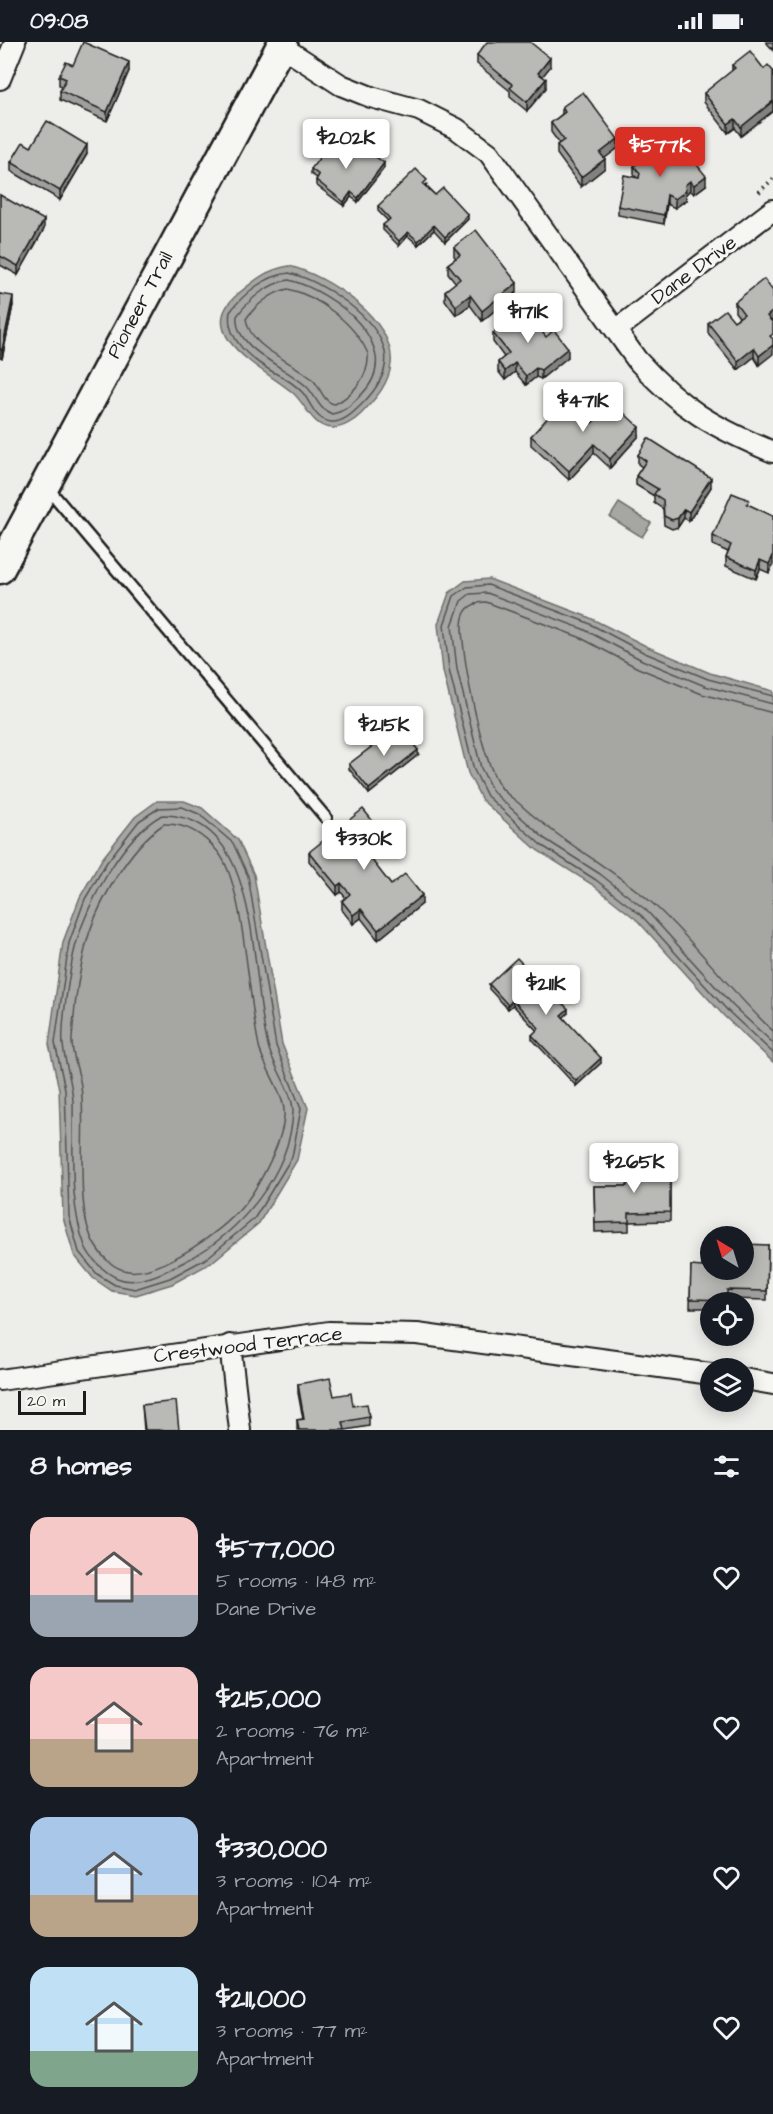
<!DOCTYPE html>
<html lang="en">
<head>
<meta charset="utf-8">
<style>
  :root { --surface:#171b24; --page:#242831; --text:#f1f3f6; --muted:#9ea1a6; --accent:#d93025 }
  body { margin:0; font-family:"Architects Daughter",sans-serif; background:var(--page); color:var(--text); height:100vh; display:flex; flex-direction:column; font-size:22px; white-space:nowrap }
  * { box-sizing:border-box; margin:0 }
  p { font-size:20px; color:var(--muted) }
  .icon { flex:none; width:33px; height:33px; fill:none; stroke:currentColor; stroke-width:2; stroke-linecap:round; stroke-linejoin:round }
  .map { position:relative; height:1388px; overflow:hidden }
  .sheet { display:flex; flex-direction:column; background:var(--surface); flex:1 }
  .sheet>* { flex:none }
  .needle { width:39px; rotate:322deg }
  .fabs { position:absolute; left:700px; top:1184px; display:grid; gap:12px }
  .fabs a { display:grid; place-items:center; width:54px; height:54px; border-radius:50%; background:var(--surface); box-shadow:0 3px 15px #0003; font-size:30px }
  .scale { position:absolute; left:18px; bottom:15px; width:68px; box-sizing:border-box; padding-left:6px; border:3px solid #1c1c1c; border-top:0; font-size:16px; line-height:21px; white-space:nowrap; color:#1c1c1c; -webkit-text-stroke:4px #f6f6f2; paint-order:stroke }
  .price { position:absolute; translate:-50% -51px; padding:0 14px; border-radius:6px; background:#fff; color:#222; font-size:20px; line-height:39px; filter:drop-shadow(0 2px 3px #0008) }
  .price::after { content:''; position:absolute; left:50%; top:36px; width:18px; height:14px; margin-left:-9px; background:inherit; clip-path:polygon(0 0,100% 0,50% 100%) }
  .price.active { background:var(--accent); color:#fff }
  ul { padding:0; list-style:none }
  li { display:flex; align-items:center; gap:18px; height:150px; padding:0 30px }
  li span { display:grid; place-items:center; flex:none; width:168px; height:120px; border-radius:18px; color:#555 }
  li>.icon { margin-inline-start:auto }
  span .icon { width:72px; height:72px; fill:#fffc; stroke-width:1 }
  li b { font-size:26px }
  h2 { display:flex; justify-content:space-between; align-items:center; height:72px; padding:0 30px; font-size:26px }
  .status { display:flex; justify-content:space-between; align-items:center; height:42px; padding:0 30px; background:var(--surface); direction:ltr }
  .status svg { height:16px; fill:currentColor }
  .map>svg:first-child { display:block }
  .water { fill:#a6a6a3; stroke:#6f6f6d; stroke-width:1.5 }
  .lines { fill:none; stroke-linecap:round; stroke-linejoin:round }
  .shore { stroke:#535352; stroke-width:1.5 }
  .service-casing { stroke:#1c1c1c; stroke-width:15 }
  .minor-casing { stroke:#1c1c1c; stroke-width:24 }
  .secondary-casing { stroke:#1c1c1c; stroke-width:33 }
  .path { stroke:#1c1c1c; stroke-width:4; stroke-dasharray:1.5 4.5; stroke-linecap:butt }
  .service { stroke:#f6f6f2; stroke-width:10 }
  .minor { stroke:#f6f6f2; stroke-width:20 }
  .secondary { stroke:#f6f6f2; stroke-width:28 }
  .wall { fill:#9f9f9d; stroke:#1c1c1c; stroke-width:1.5 }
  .shaded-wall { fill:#82827f; stroke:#1c1c1c; stroke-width:1.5 }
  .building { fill:#b9b9b6; stroke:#1c1c1c; stroke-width:1.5 }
  .labels { text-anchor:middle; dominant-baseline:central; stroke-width:6; stroke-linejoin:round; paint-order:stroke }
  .street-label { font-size:20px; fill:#1c1c1c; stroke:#f6f6f2 }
</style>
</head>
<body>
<div class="status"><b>09:08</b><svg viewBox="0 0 49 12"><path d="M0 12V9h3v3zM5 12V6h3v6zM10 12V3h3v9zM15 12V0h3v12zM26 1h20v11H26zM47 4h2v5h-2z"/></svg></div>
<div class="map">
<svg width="773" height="1388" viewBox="0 0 773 1388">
  <rect width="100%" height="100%" fill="#edede9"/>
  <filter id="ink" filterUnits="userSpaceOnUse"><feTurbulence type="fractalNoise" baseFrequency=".0167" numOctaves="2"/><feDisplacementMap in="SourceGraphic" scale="12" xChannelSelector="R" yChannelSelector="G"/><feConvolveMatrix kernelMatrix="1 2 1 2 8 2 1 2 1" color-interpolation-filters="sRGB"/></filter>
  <g filter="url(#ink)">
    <g class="water">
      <path d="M289,224c38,9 107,54 102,98 -2,21 -17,36 -30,50 -7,7 -19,14 -28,14 -21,0 -27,-24 -40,-35 -25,-22 -104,-58 -55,-99 18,-15 28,-24 51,-28z"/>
      <polygon points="619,461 651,481 642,495 610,475"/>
      <polygon points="489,537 588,575 648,605 710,631 773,649 773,1020 724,974 637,878 593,843 537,808 482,758 468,731 443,629 438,582 449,551 465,539"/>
      <polygon points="157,759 184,759 202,766 238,798 254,833 282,1002 308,1066 297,1118 259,1181 211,1221 172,1242 136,1253 112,1249 93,1236 74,1213 63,1175 59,1047 49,1002 63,900 80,855 102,817 135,775"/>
    </g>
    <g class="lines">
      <g class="shore">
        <path d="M289,231c32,7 89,44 96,79 4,20 -10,39 -23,52 -8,8 -19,19 -31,18 -16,-2 -20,-19 -28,-29 -8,-9 -20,-16 -30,-21 -21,-12 -48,-33 -43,-60 14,-19 35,-36 59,-39z"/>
        <path d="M289,238c44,11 119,67 73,114 -9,9 -17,18 -30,20 -14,-5 -16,-18 -25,-27 -20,-20 -74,-38 -70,-71 12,-17 32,-33 52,-36z"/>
        <path d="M288,247c31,7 68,36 80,65 2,21 -15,41 -33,50 -11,-1 -14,-15 -21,-23 -20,-21 -63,-30 -68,-62 9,-13 26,-27 42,-30z"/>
        <polyline points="773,654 708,637 645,611 586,580 488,543 467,545 454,554 444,583 449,628 474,728 487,754 541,803 596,838 641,873 728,969 773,1011"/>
        <polyline points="773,662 705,644 642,618 583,587 487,551 470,552 461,559 452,584 457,627 481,726 493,750 545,797 600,832 646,868 733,964 773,1001"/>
        <path d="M773,671l-71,-19 -64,-26 -59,-31 -93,-35c-24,1 -26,18 -23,39 3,32 19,119 37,145 5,8 16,14 23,21 40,36 87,60 128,95 43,38 79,89 122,129"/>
        <polygon points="182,765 199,772 233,801 248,834 276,1004 301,1067 292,1115 254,1177 207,1216 170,1236 135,1247 115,1243 97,1232 79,1210 69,1174 65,1047 55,1001 69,901 85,857 107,820 139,779 159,766"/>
        <path d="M162,773c104,0 86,163 107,234 5,17 25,46 24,63 -3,63 -54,121 -107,149 -19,10 -48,26 -69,17 -13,-6 -27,-20 -32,-32 -17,-44 -11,-99 -12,-145 -1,-20 -8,-37 -10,-56 -2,-21 7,-79 13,-101 12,-42 47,-108 86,-129z"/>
        <path d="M164,782c23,-1 40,11 54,28 27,32 30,153 42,198 5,18 23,43 24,60 2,27 -25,77 -42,97 -19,24 -83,69 -114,64 -14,-2 -26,-14 -33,-26 -22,-37 -8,-115 -14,-159 -2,-15 -10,-32 -9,-47 2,-30 6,-62 13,-90 9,-41 44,-102 79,-125z"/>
      </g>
      <g class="service-casing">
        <polyline id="service" points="46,444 326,776"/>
      </g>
      <g class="minor-casing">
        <g id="minor">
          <path d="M281,4l60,39 30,12 48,13 38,19 32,24 148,207c44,49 76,67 136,92"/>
          <polyline points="0,37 15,0"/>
          <polyline points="616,288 773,168"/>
          <polyline points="230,1303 240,1388"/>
          <polyline points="744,1337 773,1342"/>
          <polyline points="0,1338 329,1290 417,1292 711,1332"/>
        </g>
      </g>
      <g class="secondary-casing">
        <polyline id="secondary" points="0,527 283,0"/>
      </g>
      <polyline class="path" points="759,150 773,137"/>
      <use href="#service" class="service"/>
      <use href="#minor" class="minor"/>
      <use href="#secondary" class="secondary"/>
    </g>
    <g class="wall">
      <polygon points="766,0 773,0 773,8"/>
      <polygon points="477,13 550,25 542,34 546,46 527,69 510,55 510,49 477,22"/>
      <polygon points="73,23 129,29 107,79 60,58 60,49 63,44 59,43 59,34"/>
      <polygon points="732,23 764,27 773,29 773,69 741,94 735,86 728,91 704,60 704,51 732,29"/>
      <polygon points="562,65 618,106 604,116 605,126 581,145 557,112 557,103 559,101 551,90 551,81 562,72"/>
      <polygon points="31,105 87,112 60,158 11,129 11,120"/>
      <polygon points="348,113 384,126 358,160 351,155 344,164 316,143 316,138 317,136 311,132 311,127"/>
      <polygon points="634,124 706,143 694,152 690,148 686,152 686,158 675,166 667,162 664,182 618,173 618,164 636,135 634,133"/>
      <polygon points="427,142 426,144 435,153 468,177 445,200 434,188 418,203 408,194 399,204 383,188 383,183 388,179 378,169 378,164"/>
      <polygon points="0,153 44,187 18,233 0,223"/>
      <polygon points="454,205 517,250 482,279 470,263 456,273 445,258 445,249 456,241 448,231 448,222 456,216 454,214"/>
      <polygon points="0,252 13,263 2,317 0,316"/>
      <polygon points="735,260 772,279 759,323 754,315 738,328 708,291 708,281 734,279 739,275 735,270"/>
      <polygon points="493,291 546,295 568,315 541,337 536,335 526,343 515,330 505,338 498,329 498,320 504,315 493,300"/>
      <polygon points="592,381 639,394 610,426 594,411 569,438 531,403 531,394"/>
      <polygon points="638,413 711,445 689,479 684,476 678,485 672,487 664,483 663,467 654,461 654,454 636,443 636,434 642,425 638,422"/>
      <polygon points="749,463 773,474 769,531 760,527 756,537 726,524 726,515 728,510 713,503 713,494"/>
      <polygon points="418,713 369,752 349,727 349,722"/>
      <polygon points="387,806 372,819 391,843 422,862 378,898 361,876 353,882 342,868 342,859 346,856 341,850 337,853 309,819 309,810"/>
      <polygon points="534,934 560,946 554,952 568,971 563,975 601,1021 576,1044 532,997 532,993 537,989 513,963 508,967 489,947 489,942"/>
      <polygon points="649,1128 670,1128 670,1179 629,1180 629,1189 595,1190 594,1144 627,1144"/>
      <polygon points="768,1203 767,1258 727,1257 727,1260 711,1260 711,1266 690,1266 691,1224 711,1227"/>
      <polygon points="298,1342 334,1354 353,1364 369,1375 369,1384 346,1388 297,1388 297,1378 303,1377 298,1351"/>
      <polygon points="142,1363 179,1388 144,1388"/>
    </g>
    <g class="shaded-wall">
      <polygon points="550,16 550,25 538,40 538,31"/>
      <polygon points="129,20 129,29 107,79 107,70"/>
      <polygon points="546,37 546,46 527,69 527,60"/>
      <polygon points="773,59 773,69 741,94 741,85"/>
      <polygon points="735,77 735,86 728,91 728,82"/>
      <polygon points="618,97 618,106 600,120 600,111"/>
      <polygon points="87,103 87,112 60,158 60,149"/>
      <polygon points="605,117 605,126 581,145 581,135"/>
      <polygon points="384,121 384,126 358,160 358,156"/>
      <polygon points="706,134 706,143 694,152 694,143"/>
      <polygon points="690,139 690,148 686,152 686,158 675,166 675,157 685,143"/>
      <polygon points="351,150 351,155 344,164 344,160"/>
      <polygon points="667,153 667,162 664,182 664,173"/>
      <polygon points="468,173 468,177 445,200 445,195"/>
      <polygon points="44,178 44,187 18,233 18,224"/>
      <polygon points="434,183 434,188 418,203 418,199"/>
      <polygon points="408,190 408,194 399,204 399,199"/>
      <polygon points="517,241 517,250 482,279 482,269"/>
      <polygon points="470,253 470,263 456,273 456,264"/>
      <polygon points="13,254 13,263 2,317 2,308"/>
      <polygon points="773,269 773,278 767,283 767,274"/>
      <polygon points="773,303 773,312 759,323 759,314"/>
      <polygon points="568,306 568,315 541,337 541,328"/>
      <polygon points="754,306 754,315 738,328 738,319"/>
      <polygon points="515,321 515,330 505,338 505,329"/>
      <polygon points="536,326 536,335 526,343 526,334"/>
      <polygon points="639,385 639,394 610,426 610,417"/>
      <polygon points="594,402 594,411 569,438 569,429"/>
      <polygon points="711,436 711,445 689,479 689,470"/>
      <polygon points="684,467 684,476 678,485 678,476"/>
      <polygon points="773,514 773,523 769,531 769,522"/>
      <polygon points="760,518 760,527 756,537 756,528"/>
      <polygon points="418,708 418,713 369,752 369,747"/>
      <polygon points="387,797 387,806 370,820 370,811"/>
      <polygon points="341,841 341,850 337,853 337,844"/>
      <polygon points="422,853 422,862 378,898 378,888"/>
      <polygon points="361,867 361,876 353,882 353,873"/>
      <polygon points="560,942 560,946 552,954 552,950"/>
      <polygon points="513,958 513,963 508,967 508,963"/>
      <polygon points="568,967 568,971 561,978 561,973"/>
      <polygon points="601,1016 601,1021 576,1044 576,1039"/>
    </g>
    <g class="building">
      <polygon points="83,0 129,20 107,70 60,49 66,37 59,34 66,20 73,23"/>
      <polygon points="487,0 530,0 550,16 538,31 546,37 527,60 510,46 513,43 477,13"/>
      <polygon points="750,9 764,27 768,23 773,29 773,59 741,85 735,77 728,82 704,51 735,26 732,23"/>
      <polygon points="583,50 618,97 600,111 605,117 581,135 557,103 564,98 551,81 565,70 562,65"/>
      <polygon points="47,79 87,103 60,149 11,120 23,100 31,105"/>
      <polygon points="673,93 706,134 694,143 690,139 685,143 686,149 675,157 667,153 664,173 618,164 624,133 639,136 640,131 634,124"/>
      <polygon points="331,100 348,113 357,101 384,121 358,156 351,150 344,160 316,138 319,133 311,127"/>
      <polygon points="416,127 427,138 423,142 435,153 443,146 468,173 445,195 434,183 418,199 408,190 399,199 383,183 390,177 378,164"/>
      <polygon points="0,153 44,178 18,224 0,214"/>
      <polygon points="476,188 517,241 482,269 470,253 456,264 445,249 460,237 448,222 460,213 454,205"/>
      <polygon points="764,237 773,249 773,269 767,274 773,281 773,292 770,294 773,297 773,303 759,314 754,306 738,319 708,281 725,268 734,279 744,272 735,260"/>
      <polygon points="0,252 13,254 2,308 0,307"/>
      <polygon points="524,266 546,295 554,288 568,306 541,328 536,326 526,334 515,321 505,329 498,320 509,311 493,291"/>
      <polygon points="565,357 592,381 612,360 639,385 610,417 594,402 569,429 531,394"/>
      <polygon points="648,396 711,436 689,470 684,467 678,476 672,478 664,474 663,458 654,452 658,447 636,434 646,419 638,413"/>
      <polygon points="732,451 749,458 747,462 773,474 773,514 769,522 760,518 756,528 726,515 731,503 713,494"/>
      <polygon points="399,684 418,708 369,747 349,722"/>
      <polygon points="363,767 387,797 370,811 371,817 391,843 405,832 422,853 378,888 361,867 353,873 342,859 350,852 341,841 337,844 309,810"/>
      <polygon points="517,916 534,934 545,925 560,942 552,950 568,967 561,973 601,1016 576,1039 532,993 539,986 513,958 508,963 489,942"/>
      <polygon points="648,1116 649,1128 670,1128 670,1170 629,1171 629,1180 595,1181 594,1144 627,1144 626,1117"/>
      <polygon points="744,1202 768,1203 767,1249 727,1248 727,1258 690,1257 691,1224 702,1225 702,1211 711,1212 711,1227 744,1227"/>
      <polygon points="330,1336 334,1354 351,1351 353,1364 367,1362 369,1375 343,1380 345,1388 299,1388 297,1378 304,1377 298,1342"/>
      <polygon points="176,1359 179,1388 145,1388 142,1363"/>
    </g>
  </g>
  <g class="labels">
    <g class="street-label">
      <text transform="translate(694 228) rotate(-37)">Dane Drive</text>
      <text transform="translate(140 263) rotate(-62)">Pioneer Trail</text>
      <text transform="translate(248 1303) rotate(-7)">Crestwood Terrace</text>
    </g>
  </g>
</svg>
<div class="fabs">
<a><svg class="needle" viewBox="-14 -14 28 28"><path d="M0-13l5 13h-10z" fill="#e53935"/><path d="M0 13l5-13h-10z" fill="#9ea1a6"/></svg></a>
<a><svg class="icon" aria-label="locate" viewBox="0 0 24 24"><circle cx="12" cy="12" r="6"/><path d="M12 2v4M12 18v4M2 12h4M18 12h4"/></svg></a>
<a><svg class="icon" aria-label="layers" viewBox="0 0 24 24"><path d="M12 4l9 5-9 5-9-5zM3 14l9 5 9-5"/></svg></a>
</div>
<div class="scale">20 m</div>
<b class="price" style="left:346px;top:128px">$202K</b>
<b class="price active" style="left:660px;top:136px">$577K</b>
<b class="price" style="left:528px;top:302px">$171K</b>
<b class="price" style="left:583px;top:391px">$471K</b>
<b class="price" style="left:384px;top:715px">$215K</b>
<b class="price" style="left:364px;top:829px">$330K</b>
<b class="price" style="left:546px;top:974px">$211K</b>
<b class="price" style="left:634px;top:1152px">$265K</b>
</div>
<section class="sheet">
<h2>8 homes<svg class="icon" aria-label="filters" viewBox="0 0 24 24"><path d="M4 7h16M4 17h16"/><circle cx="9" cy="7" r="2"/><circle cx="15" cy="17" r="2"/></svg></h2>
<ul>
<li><span style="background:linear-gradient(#f6c9c9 65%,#9aa5b1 0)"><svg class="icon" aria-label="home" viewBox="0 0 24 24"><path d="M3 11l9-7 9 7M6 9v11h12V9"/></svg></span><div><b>$577,000</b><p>5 rooms · 148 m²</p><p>Dane Drive</p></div><svg class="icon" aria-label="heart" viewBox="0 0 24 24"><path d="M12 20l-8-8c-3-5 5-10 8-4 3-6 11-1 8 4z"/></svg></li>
<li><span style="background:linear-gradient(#f6c9c9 60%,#b9a48a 0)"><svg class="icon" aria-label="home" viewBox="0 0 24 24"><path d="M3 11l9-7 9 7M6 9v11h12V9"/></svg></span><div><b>$215,000</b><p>2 rooms · 76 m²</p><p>Apartment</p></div><svg class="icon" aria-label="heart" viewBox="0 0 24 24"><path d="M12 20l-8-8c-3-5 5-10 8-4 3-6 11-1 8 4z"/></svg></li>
<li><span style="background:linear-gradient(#a9c7e8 65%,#b9a48a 0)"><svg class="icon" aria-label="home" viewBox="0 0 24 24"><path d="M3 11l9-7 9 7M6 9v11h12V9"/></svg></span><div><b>$330,000</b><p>3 rooms · 104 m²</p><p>Apartment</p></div><svg class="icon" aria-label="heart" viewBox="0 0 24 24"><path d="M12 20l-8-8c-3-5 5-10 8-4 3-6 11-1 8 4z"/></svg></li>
<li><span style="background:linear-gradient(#bfe0f5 70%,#7fa58c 0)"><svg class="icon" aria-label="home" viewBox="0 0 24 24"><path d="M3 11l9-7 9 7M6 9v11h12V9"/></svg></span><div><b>$211,000</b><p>3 rooms · 77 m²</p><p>Apartment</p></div><svg class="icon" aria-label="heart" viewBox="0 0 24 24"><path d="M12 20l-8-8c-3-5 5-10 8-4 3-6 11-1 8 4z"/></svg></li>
</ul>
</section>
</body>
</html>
